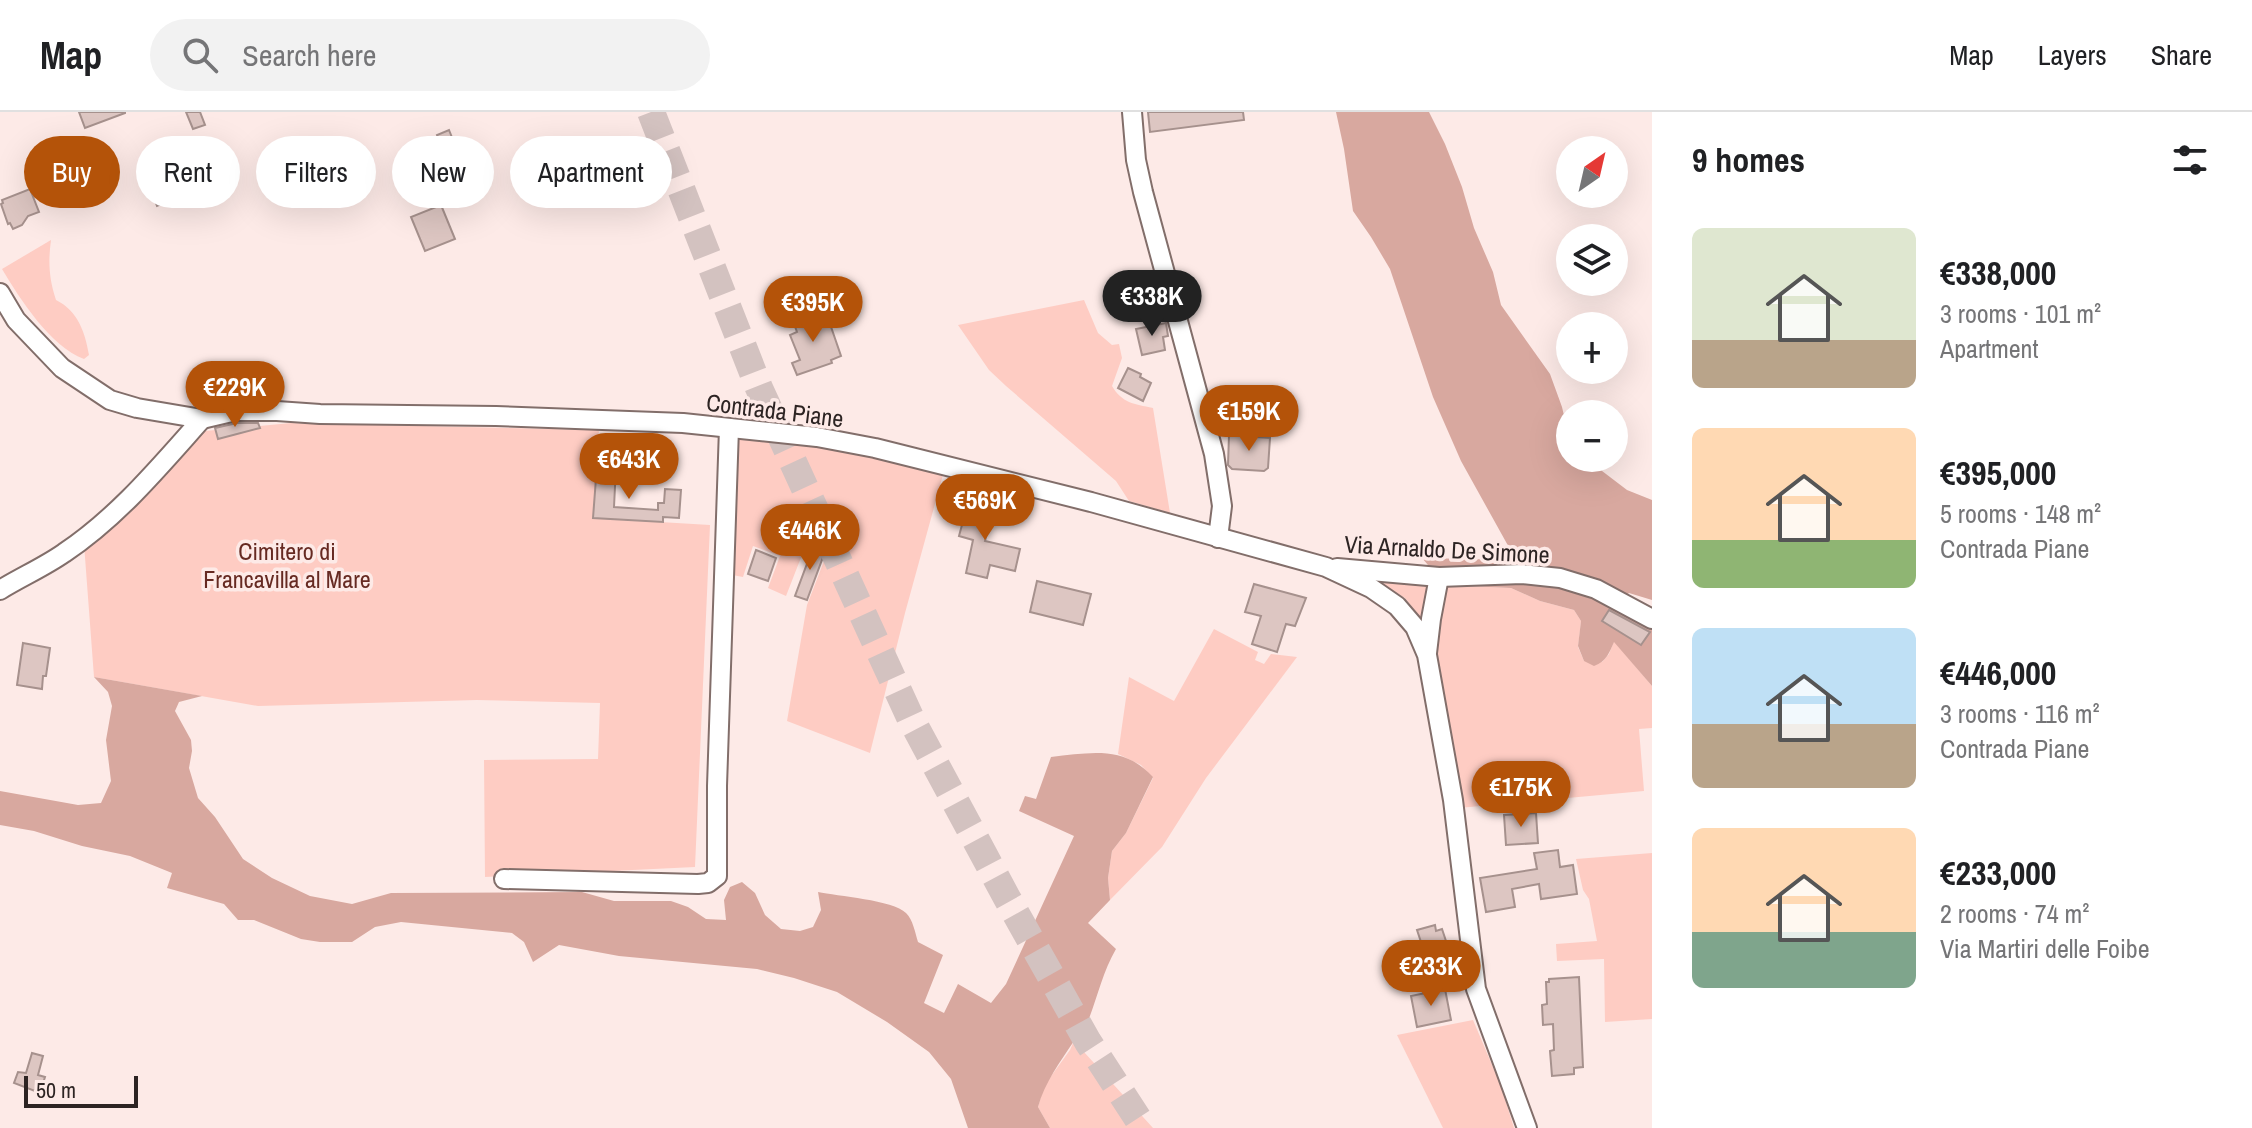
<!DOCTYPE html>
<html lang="en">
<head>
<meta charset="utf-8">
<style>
  :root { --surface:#fff; --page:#f2f2f2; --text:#202124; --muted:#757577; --line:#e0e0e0; --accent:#b45309 }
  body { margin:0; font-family:"Archivo Narrow",sans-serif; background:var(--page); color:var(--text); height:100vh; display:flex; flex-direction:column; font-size:30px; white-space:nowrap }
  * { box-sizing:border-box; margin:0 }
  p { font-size:26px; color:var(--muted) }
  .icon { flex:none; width:44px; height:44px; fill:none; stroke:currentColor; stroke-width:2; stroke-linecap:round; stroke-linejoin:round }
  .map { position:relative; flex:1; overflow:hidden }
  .drawer { display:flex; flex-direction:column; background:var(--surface); width:600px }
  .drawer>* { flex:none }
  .guide { position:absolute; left:24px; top:24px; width:760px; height:72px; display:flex; gap:16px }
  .needle { width:52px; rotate:34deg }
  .buttons { position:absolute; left:1556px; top:24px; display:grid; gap:16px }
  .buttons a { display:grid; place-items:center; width:72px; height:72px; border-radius:50%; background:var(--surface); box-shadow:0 8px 32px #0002; font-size:40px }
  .scale { position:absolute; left:24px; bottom:20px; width:114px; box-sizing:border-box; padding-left:8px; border:4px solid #2d2423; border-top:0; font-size:22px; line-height:28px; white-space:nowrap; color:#2d2423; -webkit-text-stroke:6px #fdeae7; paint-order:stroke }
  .price { position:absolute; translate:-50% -68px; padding:0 18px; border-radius:28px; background:var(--accent); color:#fff; font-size:26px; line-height:52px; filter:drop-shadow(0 2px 4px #0008) }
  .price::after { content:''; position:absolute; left:50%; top:48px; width:24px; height:18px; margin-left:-12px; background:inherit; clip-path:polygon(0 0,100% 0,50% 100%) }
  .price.active { background:#222; color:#fff }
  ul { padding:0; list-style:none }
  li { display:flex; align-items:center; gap:24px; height:200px; padding:0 40px }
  li span { display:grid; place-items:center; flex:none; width:224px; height:160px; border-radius:12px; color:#555 }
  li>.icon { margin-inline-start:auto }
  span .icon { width:96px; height:96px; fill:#fffc; stroke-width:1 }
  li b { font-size:34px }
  h2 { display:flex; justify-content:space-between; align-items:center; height:96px; padding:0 40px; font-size:34px }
  .chip { padding:0 28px; border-radius:36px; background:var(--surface); box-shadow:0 8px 32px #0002; font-size:28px; line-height:72px }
  .chip.active { background:var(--accent); color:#fff }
  header { display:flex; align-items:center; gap:48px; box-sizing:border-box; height:112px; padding:0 40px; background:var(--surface); border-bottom:2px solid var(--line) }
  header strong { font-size:38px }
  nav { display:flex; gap:44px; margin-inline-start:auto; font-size:28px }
  .search { width:560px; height:72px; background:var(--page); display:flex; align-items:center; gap:20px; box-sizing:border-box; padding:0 28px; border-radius:44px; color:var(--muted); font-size:30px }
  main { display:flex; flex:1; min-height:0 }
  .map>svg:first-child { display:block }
  .green { fill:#feccc3 }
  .forest { fill:#d8a89f }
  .building { fill:#ddc6c2; stroke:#a6918d; stroke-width:2 }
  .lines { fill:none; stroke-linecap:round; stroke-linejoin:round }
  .highway-tunnel { stroke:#d3c2c0; stroke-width:28; stroke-dasharray:28 14; stroke-linecap:butt }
  .minor-casing { stroke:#826e6a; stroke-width:22 }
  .minor { stroke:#fff; stroke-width:18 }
  .labels { text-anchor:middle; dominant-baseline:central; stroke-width:7; stroke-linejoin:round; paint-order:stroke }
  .street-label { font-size:24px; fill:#2d2423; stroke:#fdeae7 }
  .park-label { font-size:24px; fill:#662a22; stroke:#fdeae7 }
</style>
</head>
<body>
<header>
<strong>Map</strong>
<div class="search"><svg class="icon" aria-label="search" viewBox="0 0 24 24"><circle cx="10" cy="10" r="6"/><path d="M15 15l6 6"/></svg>Search here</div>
<nav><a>Map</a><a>Layers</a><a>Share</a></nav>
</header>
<main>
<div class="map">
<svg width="1652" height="1016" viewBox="0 0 1652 1016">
  <rect width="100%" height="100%" fill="#fdeae7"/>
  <g class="green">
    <path d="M51,128c-3,22 -2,39 5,60 22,11 29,32 33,55l-5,4c-34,-13 -64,-60 -82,-90z"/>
    <path d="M1084,188l14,33 14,12 7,-1 3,14 -10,28c10,17 22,18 41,22l17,105 -41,-12 -13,-20 -110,-95 -17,-16 -31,-45z"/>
    <polygon points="291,311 599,318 593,406 710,413 695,755 485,765 484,648 598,647 600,591 477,588 258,594 94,565 84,432 205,319"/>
    <polygon points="732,325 846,338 944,359 905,501 870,641 787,609 807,493 831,431 809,425 786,484 768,476 780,444 753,434 743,465 727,462"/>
    <polygon points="1373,468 1430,469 1423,510 1405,486"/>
    <polygon points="1445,473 1511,476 1540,489 1574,498 1581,509 1578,535 1584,549 1602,550 1609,542 1614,529 1652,574 1652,616 1639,617 1644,679 1459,696 1436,537 1438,501"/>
    <polygon points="1214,517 1258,540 1255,548 1264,552 1271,542 1297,545 1206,666 1162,735 1110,788 1108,766 1112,739 1126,721 1153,666 1141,653 1118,642 1129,565 1174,589"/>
    <polygon points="1652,741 1652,907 1605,910 1604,847 1557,849 1556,832 1597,829 1589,787 1583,778 1576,747"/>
    <polygon points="1473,908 1501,974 1514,1016 1443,1016 1397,923"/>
    <polygon points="1074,929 1153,1016 1050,1016 1038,995 1044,974 1070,938"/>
  </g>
  <g class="forest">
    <path d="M1336,0h93l16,32 17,43 12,41 19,44 8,33 49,69 12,33 8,34v17h15l42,32 25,10v100l-23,-7 -8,7 31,24v62l-38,-44c-5,11 -7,19 -20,24l-10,-5 -6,-15 3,-25 -7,-11 -34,-9 -29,-13 -66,-3 -23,-27 94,2 -55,-99 -28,-64 -43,-128 -19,-32 -18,-26 -9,-62z"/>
    <path d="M94,565l108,19 -23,6 -4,9 16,29 1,11 -3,17 9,30 17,19 28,42 29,19 38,18 42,8 39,-11 191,-1 32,9h57l17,6 18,12 20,1 -2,-20 6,-13 12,-5 13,11 10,22 16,14 19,2 13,-4 8,-17 -3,-18c19,4 75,8 88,21 7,7 9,19 12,29l25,13 -19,48 20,10 14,-29 33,19 15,-19 68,-148 -55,-25 6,-15 11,3 15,-42c39,-4 73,-12 102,20l-27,56 -14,18 -4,27 2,22 -22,23 28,26c-14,24 -19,51 -30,77 -3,6 -8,9 -12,15 -14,21 -29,41 -36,66l12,21h-82l-17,-49 -22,-27 -42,-30 -50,-30 -43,-14 -37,-9 -138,-13 -60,-11 -26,17 -9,-20 -12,-9 -111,-11 -26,5 -23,15h-32l-19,-3 -47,-19h-16l-14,-16 -57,-16 5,-15 -42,-17 -48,-10 -48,-15 -34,-6v-34l78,14 23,-2 10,-22 -5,-41 6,-34 -4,-14z"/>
  </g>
  <g class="building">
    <polygon points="79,0 125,0 125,1 85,16"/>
    <polygon points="186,0 200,0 205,13 193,17"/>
    <polygon points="1148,0 1243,0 1244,8 1150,20"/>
    <polygon points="449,18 463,53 427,67 424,60 405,67 399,53 442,36 437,23"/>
    <polygon points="85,42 98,71 67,82 66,79 59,81 50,54"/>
    <polygon points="202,42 208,57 232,48 236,60 157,94 146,62"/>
    <polygon points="30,77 39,100 28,104 22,113 13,117 10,111 8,112 1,92 3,91 2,88"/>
    <polygon points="441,93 455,127 425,139 411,105"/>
    <polygon points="804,196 811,215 829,209 841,244 831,248 832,251 797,263 792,251 800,248 790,223 797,220 790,201"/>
    <polygon points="1166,211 1168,224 1163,225 1165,238 1142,243 1136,217"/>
    <polygon points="1128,256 1141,262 1140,265 1151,271 1143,289 1118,276"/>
    <polygon points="237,311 258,311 260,316 218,327 215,316"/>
    <polygon points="1229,323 1270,326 1268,356 1264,359 1232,357 1228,353"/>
    <polygon points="597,353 616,354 614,395 658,398 658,391 664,391 665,377 681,378 679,406 663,405 663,410 593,406"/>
    <polygon points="969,387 994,394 985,429 1020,437 1015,459 990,453 987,466 966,461 973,428 959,424"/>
    <polygon points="814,433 826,437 807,488 795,484"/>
    <polygon points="756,438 776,446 768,469 748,462"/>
    <polygon points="1037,469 1091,482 1083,513 1030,500"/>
    <polygon points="1254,472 1306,486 1295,514 1286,512 1277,540 1252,532 1261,504 1245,500"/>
    <polygon points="1609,498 1650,520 1641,533 1602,509"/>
    <polygon points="23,531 50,536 46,564 43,564 42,577 17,573"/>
    <polygon points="1536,701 1538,731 1506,733 1504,703"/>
    <polygon points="1558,738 1560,755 1573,753 1577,782 1541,787 1539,772 1512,777 1515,795 1486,800 1480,766 1537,757 1534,741"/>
    <polygon points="1435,813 1436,819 1442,817 1451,844 1437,848 1435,839 1425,842 1417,818"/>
    <polygon points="1579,865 1583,955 1574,956 1574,962 1552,964 1550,939 1554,938 1553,912 1543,913 1542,893 1547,892 1546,870 1549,870 1549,867"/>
    <polygon points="1445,877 1451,908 1417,915 1411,884"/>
    <polygon points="32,941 43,944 38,963 45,965 40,981 14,971 18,960 26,961"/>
  </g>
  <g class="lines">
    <polyline class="highway-tunnel" points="651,0 759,276 910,605 1007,786 1088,930 1144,1016"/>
    <g class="minor-casing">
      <g id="minor">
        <polyline points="1132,0 1136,48 1143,80 1214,342 1222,394 1218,426"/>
        <polyline points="0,181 16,208 62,256 110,288 137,296 202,307 236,299 277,299 320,302 496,304 683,311 817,325 875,336 1091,390 1326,455 1371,476 1397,494 1415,515 1427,543 1453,688 1476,877 1527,1016"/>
        <polyline points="1337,456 1439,465 1522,462 1560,466 1596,477 1652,507"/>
        <path d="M0,478c21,-13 44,-23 64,-37 54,-36 96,-87 138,-134"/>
        <polyline points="1427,541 1431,507 1439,465"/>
        <polyline points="504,767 698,772 708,771 717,764 717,674 729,316"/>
      </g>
    </g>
    <use href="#minor" class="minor"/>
  </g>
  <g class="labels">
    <g class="street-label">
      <text transform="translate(775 298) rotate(7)">Contrada Piane</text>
      <text transform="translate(1447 437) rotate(3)">Via Arnaldo De Simone</text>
    </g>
    <g class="park-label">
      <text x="287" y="439">Cimitero di<tspan x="287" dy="28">Francavilla al Mare</tspan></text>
    </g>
  </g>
</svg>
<div class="buttons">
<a><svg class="needle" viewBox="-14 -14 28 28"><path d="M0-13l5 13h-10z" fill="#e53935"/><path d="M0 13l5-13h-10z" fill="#757577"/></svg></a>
<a><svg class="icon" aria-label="layers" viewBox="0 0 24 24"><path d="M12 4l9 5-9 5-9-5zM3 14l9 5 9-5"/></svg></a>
<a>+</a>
<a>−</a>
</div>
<div class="scale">50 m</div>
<b class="price active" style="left:1152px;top:226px">€338K</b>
<b class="price" style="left:813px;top:232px">€395K</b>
<b class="price" style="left:235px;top:317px">€229K</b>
<b class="price" style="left:1249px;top:341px">€159K</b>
<b class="price" style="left:629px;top:389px">€643K</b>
<b class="price" style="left:985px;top:430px">€569K</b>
<b class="price" style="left:810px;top:460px">€446K</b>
<b class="price" style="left:1521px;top:717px">€175K</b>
<b class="price" style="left:1431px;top:896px">€233K</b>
<div class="guide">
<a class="chip active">Buy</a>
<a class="chip">Rent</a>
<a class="chip">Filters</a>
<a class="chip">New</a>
<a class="chip">Apartment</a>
</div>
</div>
<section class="drawer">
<h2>9 homes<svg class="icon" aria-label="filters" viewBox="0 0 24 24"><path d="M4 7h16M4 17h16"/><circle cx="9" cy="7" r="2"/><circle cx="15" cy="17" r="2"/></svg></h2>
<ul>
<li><span style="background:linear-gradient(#dfe7d0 70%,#b9a48a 0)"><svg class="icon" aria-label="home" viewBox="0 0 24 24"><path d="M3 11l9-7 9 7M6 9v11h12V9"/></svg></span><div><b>€338,000</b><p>3 rooms · 101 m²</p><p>Apartment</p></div></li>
<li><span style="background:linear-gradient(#ffd9b3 70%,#8fb573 0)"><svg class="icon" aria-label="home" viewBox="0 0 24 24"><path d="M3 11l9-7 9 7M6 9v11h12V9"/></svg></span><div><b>€395,000</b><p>5 rooms · 148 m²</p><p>Contrada Piane</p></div></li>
<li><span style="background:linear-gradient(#bfe0f5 60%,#b9a48a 0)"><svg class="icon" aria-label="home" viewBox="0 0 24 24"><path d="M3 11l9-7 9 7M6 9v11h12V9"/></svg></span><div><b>€446,000</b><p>3 rooms · 116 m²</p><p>Contrada Piane</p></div></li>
<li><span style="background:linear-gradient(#ffd9b3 65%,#7fa58c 0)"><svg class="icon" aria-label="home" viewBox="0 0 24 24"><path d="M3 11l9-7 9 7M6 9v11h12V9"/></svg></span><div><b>€233,000</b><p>2 rooms · 74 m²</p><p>Via Martiri delle Foibe</p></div></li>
</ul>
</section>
</main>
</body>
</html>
